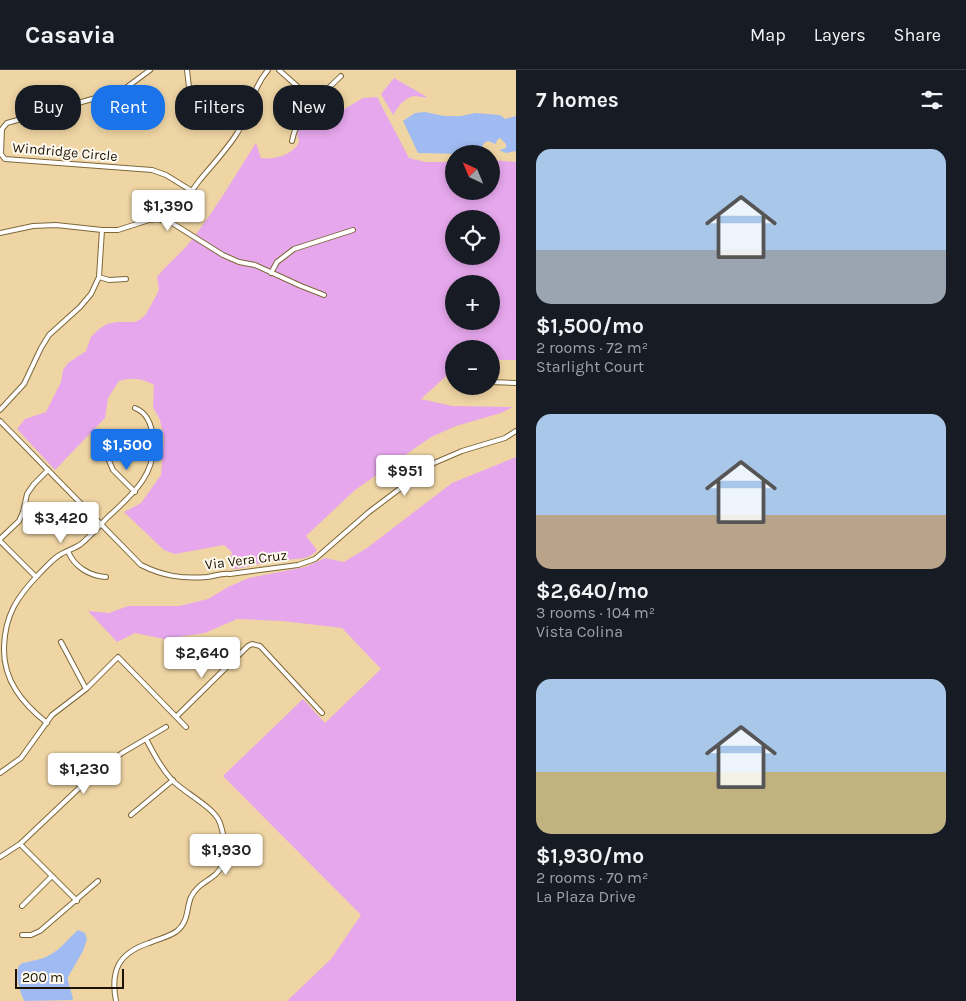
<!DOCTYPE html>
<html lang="en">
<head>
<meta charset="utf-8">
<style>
  :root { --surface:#171b24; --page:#20242c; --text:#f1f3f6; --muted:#9ea1a6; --line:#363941; --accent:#1a73e8 }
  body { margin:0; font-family:Karla,sans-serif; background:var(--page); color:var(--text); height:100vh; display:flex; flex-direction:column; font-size:19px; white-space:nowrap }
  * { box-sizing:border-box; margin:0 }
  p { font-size:16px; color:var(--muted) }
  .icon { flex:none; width:28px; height:28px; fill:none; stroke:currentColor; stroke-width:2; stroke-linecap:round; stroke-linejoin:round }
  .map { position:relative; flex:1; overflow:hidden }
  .panel { display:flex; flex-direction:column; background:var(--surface); width:450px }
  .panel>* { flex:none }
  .banner { position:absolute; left:15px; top:15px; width:425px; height:45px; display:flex; gap:10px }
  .needle { width:32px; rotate:316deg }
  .buttons { position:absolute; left:445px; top:75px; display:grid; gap:10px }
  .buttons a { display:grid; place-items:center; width:55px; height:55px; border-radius:50%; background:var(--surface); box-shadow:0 2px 8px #0003; font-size:25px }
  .scale { position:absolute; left:15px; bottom:12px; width:109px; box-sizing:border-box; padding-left:5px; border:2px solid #1c1302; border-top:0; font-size:14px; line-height:18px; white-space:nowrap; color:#1c1302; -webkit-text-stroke:4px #fef9ef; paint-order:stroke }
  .price { position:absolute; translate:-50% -42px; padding:0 11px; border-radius:5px; background:#fff; color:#222; font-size:16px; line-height:32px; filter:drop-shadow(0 1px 2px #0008) }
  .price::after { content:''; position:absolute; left:50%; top:30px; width:15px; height:11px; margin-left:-8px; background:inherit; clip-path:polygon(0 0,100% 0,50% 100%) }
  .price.on { background:var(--accent); color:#fff }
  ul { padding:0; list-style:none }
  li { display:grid; align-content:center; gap:10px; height:265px; padding:0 20px }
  li span { display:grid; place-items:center; height:155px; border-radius:15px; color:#555 }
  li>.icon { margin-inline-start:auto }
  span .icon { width:90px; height:90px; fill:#fffc; stroke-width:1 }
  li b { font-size:21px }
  h2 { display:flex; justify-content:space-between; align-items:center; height:60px; padding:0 20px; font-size:21px }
  .tag { padding:0 18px; border-radius:20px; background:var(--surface); box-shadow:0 2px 8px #0003; font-size:18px; line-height:45px }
  .tag.on { background:var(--accent); color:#fff }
  header { display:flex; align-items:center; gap:30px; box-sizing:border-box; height:70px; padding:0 25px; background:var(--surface); border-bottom:1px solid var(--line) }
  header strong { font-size:24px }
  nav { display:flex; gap:28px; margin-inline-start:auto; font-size:18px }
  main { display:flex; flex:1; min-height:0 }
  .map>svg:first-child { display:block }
  .green { fill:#e6a7ec; fill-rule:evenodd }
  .water { fill:#a0bbf1 }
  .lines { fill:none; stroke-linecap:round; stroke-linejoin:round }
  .street-casing { stroke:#7d6739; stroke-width:6 }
  .street { stroke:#fff; stroke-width:4 }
  .labels { text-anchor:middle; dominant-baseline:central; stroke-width:4; stroke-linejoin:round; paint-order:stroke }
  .street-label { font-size:14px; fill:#1c1302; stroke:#fef9ef }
</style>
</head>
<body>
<header>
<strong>Casavia</strong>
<nav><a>Map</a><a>Layers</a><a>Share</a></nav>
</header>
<main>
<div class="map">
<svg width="516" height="931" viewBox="0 0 516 931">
  <rect width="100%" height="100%" fill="#efd5a4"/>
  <g class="green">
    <path d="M394,8l33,19c-4,1 -8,-1 -13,-1 -10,2 -16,11 -21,19l-12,-21z"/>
    <path d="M377,27l32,61 16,4h29v29h37v-31l25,2v198h-25v-11h-37v20l-33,30 31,7 61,1 -12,6 -45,13 -25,11 -76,53 -49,46 11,14 -5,5 -7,3 -39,4 -29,7 -7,-1 -1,-5 3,-11 -8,-7 -49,9 -11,-4 -40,-38 17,-9 20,-28 3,-38 -4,-17 -7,-13 1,-22c-12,-7 -22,-8 -35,-4l-11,17 -3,20 -50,52 -38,-41 8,-10 21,-7 15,-30 2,-12 5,-7 18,-12 5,-14 8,-8 8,-5 10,-2h18l6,-3 5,-5 11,-20 2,-5 -2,-12c11,-14 26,-25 37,-40 23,-30 42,-63 62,-94l5,15c13,2 32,-3 38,-16 0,-4 -3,-8 -2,-12 2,-10 13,-19 20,-26l14,13 32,-19zM454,149h37v37h-37zM454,214h37v37h-37z"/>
    <polygon points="516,387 516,931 287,931 331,889 361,845 223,706 303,629 325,653 381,599 342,558 283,551 237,549 205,563 164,569 135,563 117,572 88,541 109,543 128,536 179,536 208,529 228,517 249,508 305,497 325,488 344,492 367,478 452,413"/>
  </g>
  <g class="water">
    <polygon points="425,42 444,46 461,46 475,43 500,45 505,49 516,46 516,81 506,83 499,80 506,78 506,74 500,68 497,70 496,74 488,71 484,73 482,77 469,79 465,84 418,83 403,51 415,43"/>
    <path d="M78,860l7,3 2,6 -4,12 -15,26v4l5,17 -1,2 -47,1c-5,-6 -12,-32 -4,-37 3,-2 20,-4 27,-8 12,-6 20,-17 30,-26z"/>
  </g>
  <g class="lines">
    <g class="street-casing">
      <g id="street">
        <polyline points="150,0 123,20 117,22 7,53 2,59 1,84 5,89 152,100 166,105 192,121"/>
        <polyline points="187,0 190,26"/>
        <polyline points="279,0 315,32"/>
        <path d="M292,71c5,-28 30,-46 49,-65"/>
        <path d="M172,153c8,-14 17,-29 27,-42 12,-15 26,-29 37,-46 14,-21 15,-45 32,-65"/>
        <polyline points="0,163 33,156 56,155 102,160 118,160 149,150 158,149 172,153 223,185 239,192 255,195 301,216 324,225"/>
        <polyline points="271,203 277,192 294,179 353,160"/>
        <polyline points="99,207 109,210 126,209"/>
        <polyline points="491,312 516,313"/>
        <polyline points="0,340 24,314 41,278 49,265 80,237 91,224 99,207 102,160"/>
        <path d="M0,351l141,144c22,11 41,14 66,12 8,-1 14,-4 23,-3l68,-9 17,-6 54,-47 65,-49 28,-12 43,-13 11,-7"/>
        <polyline points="107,386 113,400 135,422"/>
        <polyline points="0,469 19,451 23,442 27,424 34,414 48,400"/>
        <polyline points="0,471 36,507"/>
        <path d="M68,481c6,16 22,25 38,26"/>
        <polyline points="61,572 86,619"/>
        <polyline points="177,646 248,576 252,574 260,576 322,643"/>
        <path d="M47,653c-25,-20 -44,-43 -43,-76 1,-32 13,-50 35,-73 6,-6 12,-13 19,-18 7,-5 16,-7 23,-12 10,-8 18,-18 27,-27 24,-22 49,-43 45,-78 -1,-13 -5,-26 -18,-31"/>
        <polyline points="0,703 21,688 52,645 86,619 118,587 186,657"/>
        <polyline points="131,745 173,710"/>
        <polyline points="20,774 77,831"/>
        <polyline points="0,787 20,774 94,704 122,683 166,657"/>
        <polyline points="22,836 52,806"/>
        <polyline points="22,865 31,865 40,861 98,811"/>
        <path d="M116,931c-6,-31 3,-48 33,-58 9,-4 20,-6 28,-12 12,-10 9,-22 14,-34 6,-12 16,-15 25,-23 13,-12 9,-36 4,-51 -5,-15 -35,-30 -47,-42 -12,-13 -19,-27 -27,-42"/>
      </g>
    </g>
    <use href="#street" class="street"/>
  </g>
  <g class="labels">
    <g class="street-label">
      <text transform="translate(65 82) rotate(5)">Windridge Circle</text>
      <text transform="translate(246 490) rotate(-7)">Via Vera Cruz</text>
    </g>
  </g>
</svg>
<div class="buttons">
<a><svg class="needle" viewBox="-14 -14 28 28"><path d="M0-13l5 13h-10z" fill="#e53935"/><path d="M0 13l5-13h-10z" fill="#9ea1a6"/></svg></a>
<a><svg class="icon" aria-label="locate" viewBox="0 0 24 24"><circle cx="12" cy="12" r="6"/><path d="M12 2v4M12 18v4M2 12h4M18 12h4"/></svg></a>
<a>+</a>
<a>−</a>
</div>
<div class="scale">200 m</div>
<b class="price" style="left:168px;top:162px">$1,390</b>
<b class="price on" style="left:127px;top:401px">$1,500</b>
<b class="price" style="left:405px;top:427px">$951</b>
<b class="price" style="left:61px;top:474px">$3,420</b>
<b class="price" style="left:202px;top:609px">$2,640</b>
<b class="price" style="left:84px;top:725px">$1,230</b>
<b class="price" style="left:226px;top:806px">$1,930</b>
<div class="banner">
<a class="tag">Buy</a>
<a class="tag on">Rent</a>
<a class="tag">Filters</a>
<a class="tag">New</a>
</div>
</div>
<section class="panel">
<h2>7 homes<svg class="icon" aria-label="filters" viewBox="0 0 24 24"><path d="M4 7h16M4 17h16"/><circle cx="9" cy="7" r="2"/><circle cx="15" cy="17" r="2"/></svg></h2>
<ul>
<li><span style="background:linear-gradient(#a9c7e8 65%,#9aa5b1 0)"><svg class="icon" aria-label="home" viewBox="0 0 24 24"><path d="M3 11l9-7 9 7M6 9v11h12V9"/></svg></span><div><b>$1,500/mo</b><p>2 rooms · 72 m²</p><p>Starlight Court</p></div></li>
<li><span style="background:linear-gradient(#a9c7e8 65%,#b9a48a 0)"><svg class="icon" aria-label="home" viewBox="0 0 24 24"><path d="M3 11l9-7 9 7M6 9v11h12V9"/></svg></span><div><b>$2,640/mo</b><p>3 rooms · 104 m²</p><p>Vista Colina</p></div></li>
<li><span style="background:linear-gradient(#a9c7e8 60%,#c2b280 0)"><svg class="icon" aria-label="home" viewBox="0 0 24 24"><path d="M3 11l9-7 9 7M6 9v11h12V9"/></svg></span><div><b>$1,930/mo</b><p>2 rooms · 70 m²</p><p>La Plaza Drive</p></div></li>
</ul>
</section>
</main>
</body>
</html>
